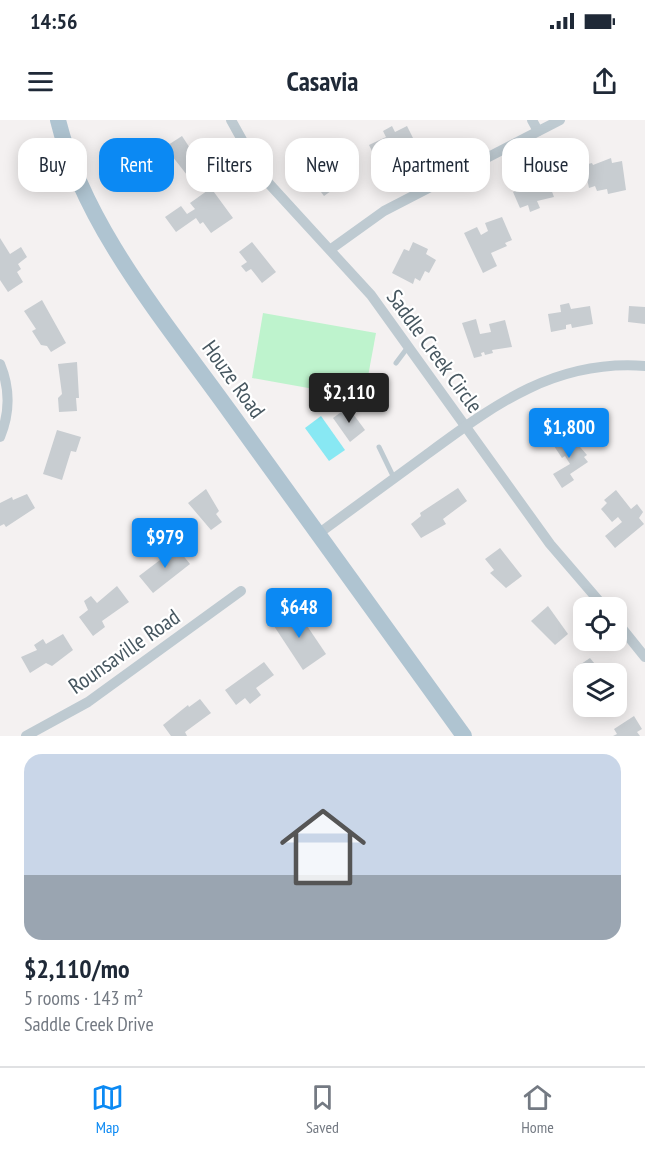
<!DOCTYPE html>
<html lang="en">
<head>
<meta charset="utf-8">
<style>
  :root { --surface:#fff; --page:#f2f2f3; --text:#1f2937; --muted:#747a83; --line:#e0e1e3; --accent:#0b89f3 }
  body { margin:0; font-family:"PT Sans Narrow",sans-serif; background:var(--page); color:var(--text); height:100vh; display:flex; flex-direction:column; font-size:22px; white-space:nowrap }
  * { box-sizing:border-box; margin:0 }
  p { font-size:20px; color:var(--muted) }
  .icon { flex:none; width:33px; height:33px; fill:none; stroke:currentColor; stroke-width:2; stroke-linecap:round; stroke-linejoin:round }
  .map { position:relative; height:616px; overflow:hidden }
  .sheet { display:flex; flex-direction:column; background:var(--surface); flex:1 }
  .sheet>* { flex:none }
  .guide { position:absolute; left:18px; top:18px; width:609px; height:54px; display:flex; gap:12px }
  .controls { position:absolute; left:573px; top:477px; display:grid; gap:12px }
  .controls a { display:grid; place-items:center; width:54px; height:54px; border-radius:12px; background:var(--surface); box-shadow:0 3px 15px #0003; font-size:30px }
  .price { position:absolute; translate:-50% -51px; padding:0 14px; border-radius:6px; background:var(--accent); color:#fff; font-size:20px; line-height:39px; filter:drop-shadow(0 2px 3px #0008) }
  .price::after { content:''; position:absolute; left:50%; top:36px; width:18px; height:14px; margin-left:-9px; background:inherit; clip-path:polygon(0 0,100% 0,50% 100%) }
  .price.selected { background:#222; color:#fff }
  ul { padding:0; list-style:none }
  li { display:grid; align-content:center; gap:12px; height:318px; padding:0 24px }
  li span { display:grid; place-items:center; height:186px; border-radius:18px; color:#555 }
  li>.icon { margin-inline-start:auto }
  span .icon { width:108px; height:108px; fill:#fffc; stroke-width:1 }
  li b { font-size:26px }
  .chip { padding:0 21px; border-radius:18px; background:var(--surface); box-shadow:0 3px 15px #0003; font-size:21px; line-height:54px }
  .chip.selected { background:var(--accent); color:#fff }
  .status { display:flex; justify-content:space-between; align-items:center; height:42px; padding:0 30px; background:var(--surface); direction:ltr }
  .status svg { height:16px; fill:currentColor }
  header { display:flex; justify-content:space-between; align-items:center; height:78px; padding:0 24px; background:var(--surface); font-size:27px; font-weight:700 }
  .menu { display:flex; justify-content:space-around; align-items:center; height:84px; border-top:2px solid var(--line); background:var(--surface); font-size:16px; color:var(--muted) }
  .menu a { display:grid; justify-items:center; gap:3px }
  .menu .selected { color:var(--accent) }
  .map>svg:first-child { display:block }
  .green { fill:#bef3cd }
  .water { fill:#88e8f3 }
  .building { fill:#c8cdd1 }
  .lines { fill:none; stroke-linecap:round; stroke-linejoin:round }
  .lane { stroke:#becad1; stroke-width:5 }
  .street { stroke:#becad1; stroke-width:10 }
  .primary { stroke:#afc4d1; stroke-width:16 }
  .labels { text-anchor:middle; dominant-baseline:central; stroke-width:4.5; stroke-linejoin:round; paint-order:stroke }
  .street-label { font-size:22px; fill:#475760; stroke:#fff }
</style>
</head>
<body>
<div class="status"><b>14:56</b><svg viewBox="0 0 49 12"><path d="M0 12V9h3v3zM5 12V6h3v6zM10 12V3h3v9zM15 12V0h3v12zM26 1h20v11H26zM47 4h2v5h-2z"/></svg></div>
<header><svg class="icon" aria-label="menu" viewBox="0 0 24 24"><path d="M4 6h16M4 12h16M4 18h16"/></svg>Casavia<svg class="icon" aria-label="share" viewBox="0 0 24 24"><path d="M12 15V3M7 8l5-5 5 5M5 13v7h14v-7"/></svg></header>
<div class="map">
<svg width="645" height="616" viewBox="0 0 645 616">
  <rect width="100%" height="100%" fill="#f4f1f1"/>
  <polygon class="green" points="263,193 376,213 364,278 252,258"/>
  <polygon class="water" points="321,296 345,330 329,341 305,308"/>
  <g class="building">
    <polygon points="392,6 395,12 407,6 415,22 377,41 369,25 386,17 383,11"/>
    <polygon points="182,16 201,45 187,55 165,27"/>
    <polygon points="611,38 612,43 622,41 626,70 608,74 607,69 597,71 595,66 589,68 584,45 592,43 593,45"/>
    <polygon points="346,44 356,58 344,66 342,63 324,76 309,56 323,45 333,59 336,57 333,53"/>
    <polygon points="547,58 554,77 537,81 540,88 530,92 528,85 520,88 513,72"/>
    <polygon points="211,68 233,98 211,113 203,102 200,104 196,98 176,112 165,97 181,86 187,94 195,89 190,83"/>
    <polygon points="502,97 512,120 505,123 507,126 491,133 497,146 483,153 464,113 477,107 481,115 488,111 485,103"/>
    <polygon points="0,118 10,134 21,127 27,137 18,144 21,149 17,152 23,162 8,172 0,160"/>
    <polygon points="252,122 276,152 262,163 251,149 246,152 241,146 247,142 239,132"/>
    <polygon points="413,122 428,129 426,134 436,140 429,153 425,151 420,161 415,158 413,164 392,153 404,129 409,131"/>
    <polygon points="42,180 66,223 51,232 47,226 41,225 32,211 36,209 24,191"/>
    <polygon points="569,183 571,189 590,186 593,204 572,208 571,204 566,205 566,209 551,212 548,194 561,192 560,185"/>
    <polygon points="629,186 645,187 645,204 628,202"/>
    <polygon points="476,199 480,214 491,212 489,204 505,200 512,227 492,230 493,233 485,235 484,232 481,233 482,236 474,238 462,203"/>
    <polygon points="77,242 79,278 76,278 77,291 59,292 58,278 62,274 58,244"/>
    <polygon points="348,287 365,310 350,322 333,298"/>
    <polygon points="57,310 81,317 76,332 71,331 62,360 43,354"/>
    <polygon points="568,313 587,335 584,337 588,342 570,354 574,360 562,368 553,354 570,344 565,336 562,338 552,323"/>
    <polygon points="458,368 467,381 443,399 446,404 421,418 411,404 421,396 420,393"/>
    <polygon points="206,369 219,391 216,394 222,402 211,410 188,383"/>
    <polygon points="616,370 631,389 637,384 643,392 639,398 644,404 615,428 605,416 622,402 618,397 612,402 601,389 607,383 604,380"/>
    <polygon points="27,374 35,388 6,407 4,404 0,406 0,383 12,377 13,380"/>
    <polygon points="173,423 190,444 153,473 139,456 164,437 160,433"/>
    <polygon points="500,428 522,456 506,468 490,453 494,450 485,439"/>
    <polygon points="117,466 129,482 102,501 105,507 93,516 79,497 88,490 84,481 91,476 97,483"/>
    <polygon points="548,486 568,514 555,525 531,501"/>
    <polygon points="295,488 326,534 303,550 272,503"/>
    <polygon points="63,514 73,530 52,546 46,543 30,553 21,537 37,530 34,525 43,519 46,524"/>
    <polygon points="590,538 603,554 584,554 584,560 575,548"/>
    <polygon points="264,542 274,555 256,568 261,575 250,584 245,578 236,585 225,570"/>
    <polygon points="200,579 211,593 185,612 187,616 171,616 163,605 188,585 189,587"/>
    <polygon points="634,596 642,609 637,612 640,616 613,616 617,614 614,609"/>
  </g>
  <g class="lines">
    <g class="lane">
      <polyline points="396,243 408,227"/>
      <polyline points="379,327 394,358"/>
    </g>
    <g class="street">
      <polyline points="231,0 262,56 371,175 550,424 605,488"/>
      <polyline points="532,0 538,11"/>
      <polyline points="331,129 384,91 560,0"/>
      <path d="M0,244c10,24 10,49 0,73"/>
      <path d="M318,414c36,-26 72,-53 108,-79 68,-50 129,-96 219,-89"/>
      <polyline points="616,501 645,537"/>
      <polyline points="26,616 88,582 241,471"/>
    </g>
    <path class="primary" d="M58,0c26,107 109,204 172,292 78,108 156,216 234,324"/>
  </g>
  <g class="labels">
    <g class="street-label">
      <text transform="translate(435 231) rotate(54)">Saddle Creek Circle</text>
      <text transform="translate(234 259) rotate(54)">Houze Road</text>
      <text transform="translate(124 531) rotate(-35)">Rounsaville Road</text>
    </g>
  </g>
</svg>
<div class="controls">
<a><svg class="icon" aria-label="locate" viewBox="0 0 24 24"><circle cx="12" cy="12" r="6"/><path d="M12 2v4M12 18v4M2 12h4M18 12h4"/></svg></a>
<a><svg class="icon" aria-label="layers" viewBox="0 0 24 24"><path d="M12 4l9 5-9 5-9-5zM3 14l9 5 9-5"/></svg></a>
</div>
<b class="price selected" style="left:349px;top:304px">$2,110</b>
<b class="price" style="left:569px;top:339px">$1,800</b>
<b class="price" style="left:165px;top:449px">$979</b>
<b class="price" style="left:299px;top:519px">$648</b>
<div class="guide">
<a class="chip">Buy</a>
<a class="chip selected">Rent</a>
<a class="chip">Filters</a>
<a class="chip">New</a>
<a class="chip">Apartment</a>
<a class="chip">House</a>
</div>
</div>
<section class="sheet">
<ul>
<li><span style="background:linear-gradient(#c9d6e8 65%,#9aa5b1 0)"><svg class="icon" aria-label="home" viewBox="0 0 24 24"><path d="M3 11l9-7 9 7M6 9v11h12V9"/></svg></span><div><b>$2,110/mo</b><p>5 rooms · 143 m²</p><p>Saddle Creek Drive</p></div></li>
</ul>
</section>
<nav class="menu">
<a class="selected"><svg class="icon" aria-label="map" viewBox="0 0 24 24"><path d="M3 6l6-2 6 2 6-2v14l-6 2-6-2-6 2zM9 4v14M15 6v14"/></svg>Map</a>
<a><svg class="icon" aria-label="saved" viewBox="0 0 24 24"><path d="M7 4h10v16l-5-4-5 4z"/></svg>Saved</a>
<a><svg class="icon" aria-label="home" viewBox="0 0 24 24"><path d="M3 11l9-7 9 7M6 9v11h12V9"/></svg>Home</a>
</nav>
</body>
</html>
